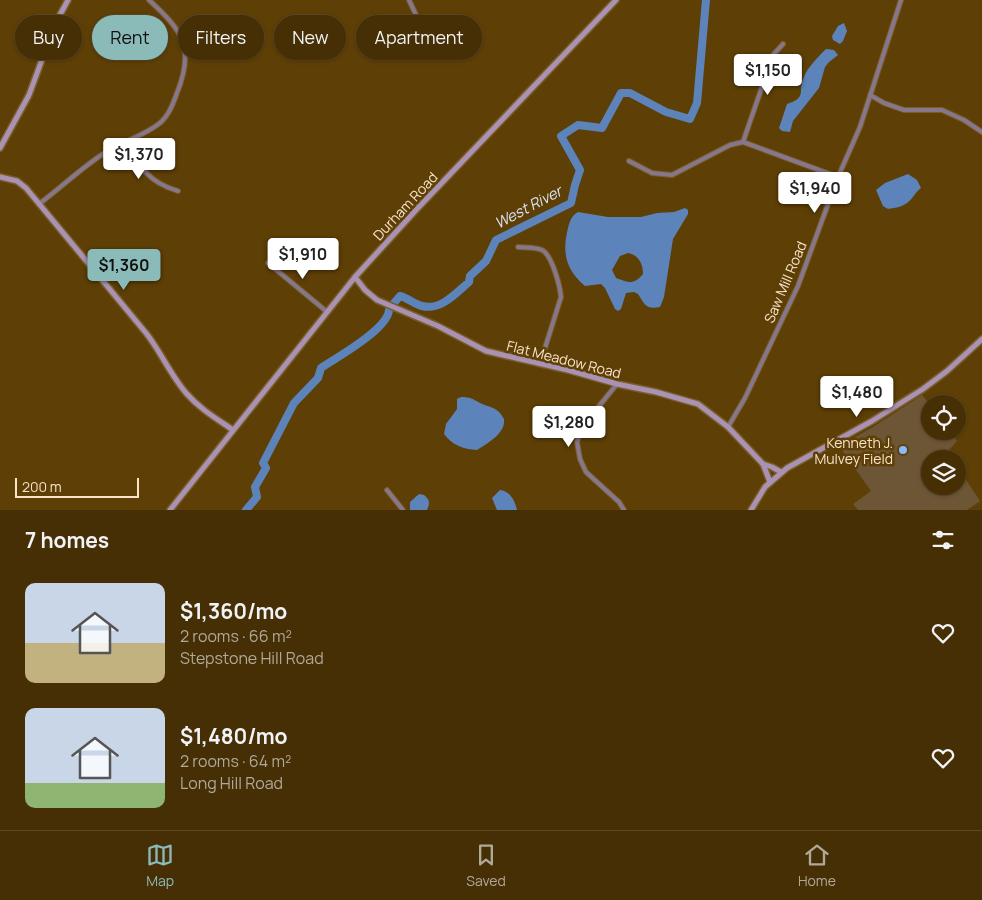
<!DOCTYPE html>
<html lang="en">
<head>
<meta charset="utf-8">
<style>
  :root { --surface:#462f04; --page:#503b13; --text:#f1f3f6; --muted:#b0a99a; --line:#5e4a26; --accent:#8bbbb9 }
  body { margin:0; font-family:Manrope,sans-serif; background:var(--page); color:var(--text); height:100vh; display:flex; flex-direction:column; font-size:19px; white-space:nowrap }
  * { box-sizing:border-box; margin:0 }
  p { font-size:16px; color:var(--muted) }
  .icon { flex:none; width:28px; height:28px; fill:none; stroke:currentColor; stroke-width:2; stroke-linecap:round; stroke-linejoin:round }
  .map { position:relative; height:510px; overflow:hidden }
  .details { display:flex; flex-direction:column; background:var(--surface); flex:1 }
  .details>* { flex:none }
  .banner { position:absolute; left:15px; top:15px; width:500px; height:45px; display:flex; gap:10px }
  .tools { position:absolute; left:921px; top:395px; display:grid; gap:10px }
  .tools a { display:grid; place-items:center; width:45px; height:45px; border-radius:50%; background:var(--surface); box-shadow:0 1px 4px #0004,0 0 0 1px var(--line); font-size:25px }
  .scale { position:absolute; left:15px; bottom:12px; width:124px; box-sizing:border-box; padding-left:5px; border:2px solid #f7e4cb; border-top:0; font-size:14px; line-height:18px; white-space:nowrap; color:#f7e4cb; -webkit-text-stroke:4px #5e3f06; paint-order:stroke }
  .price { position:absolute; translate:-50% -42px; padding:0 11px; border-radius:5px; background:#fff; color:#222; font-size:16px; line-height:32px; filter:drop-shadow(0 1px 2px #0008) }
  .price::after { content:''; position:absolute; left:50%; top:30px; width:15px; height:11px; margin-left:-8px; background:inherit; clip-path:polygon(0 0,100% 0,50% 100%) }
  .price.current { background:var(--accent); color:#111 }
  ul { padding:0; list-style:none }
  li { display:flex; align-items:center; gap:15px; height:125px; padding:0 25px }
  li span { display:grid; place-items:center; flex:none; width:140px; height:100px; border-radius:10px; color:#555 }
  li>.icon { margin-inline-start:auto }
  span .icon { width:60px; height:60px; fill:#fffc; stroke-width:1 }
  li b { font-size:21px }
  h2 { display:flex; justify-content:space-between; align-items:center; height:60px; padding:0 25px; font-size:21px }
  .chip { padding:0 18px; border-radius:22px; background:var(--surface); box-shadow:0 1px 4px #0004,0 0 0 1px var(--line); font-size:18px; line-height:45px }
  .chip.current { background:var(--accent); color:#111 }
  .tab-bar { display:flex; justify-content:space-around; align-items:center; height:70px; border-top:1px solid var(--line); background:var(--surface); font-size:14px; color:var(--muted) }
  .tab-bar a { display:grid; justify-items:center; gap:2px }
  .tab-bar .current { color:var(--accent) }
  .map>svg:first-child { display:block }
  .park { fill:#6d5635 }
  .water { fill:#5c84ba; fill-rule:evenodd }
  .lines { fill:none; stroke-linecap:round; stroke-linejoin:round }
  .river { stroke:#5c84ba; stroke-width:8 }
  .street-casing { stroke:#7a5d29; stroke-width:6 }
  .secondary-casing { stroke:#7a5d29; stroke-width:8 }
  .street { stroke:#86778c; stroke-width:4 }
  .secondary { stroke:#a992b3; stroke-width:5 }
  .poi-dot { fill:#89bafc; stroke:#5e3f06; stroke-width:2 }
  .labels { text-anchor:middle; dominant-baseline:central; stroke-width:5; stroke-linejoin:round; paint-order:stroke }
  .street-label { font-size:14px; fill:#f7e4cb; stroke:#5e3f06 }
  .poi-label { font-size:14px; fill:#f7e4cb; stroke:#5e3f06; text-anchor:end }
  .water-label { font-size:15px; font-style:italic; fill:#dae5f5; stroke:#5e3f06 }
</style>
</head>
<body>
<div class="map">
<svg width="982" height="510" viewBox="0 0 982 510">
  <rect width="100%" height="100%" fill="#5e3f06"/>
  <polygon class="park" points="922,395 930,405 930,431 950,431 957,441 947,452 951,459 930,459 930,486 958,486 958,468 980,501 967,510 858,510 853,504 871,491 839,446 873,427"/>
  <g class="water">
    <polygon points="844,23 847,31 843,41 840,44 833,40 832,36 838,26"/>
    <path d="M826,49l8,1 4,5 -9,7 -4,5 -6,21 -26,33 -3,11 -8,-1 -3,-3 8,-24c21,-7 10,-12 17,-27 3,-9 15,-21 22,-28z"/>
    <path d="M908,174l9,6 4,8c-6,4 -8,11 -14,15 -5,4 -13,5 -19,6l-5,-3 -7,-16 9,-7z"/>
    <path d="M685,208l3,2v4l-15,25 -9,58 -4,10c-15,3 -15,-3 -22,-13l-4,-2 -8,1 -5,16 -3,2 -3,-2 -10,-21 -4,-4 -16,2c-20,-17 -23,-34 -17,-58 2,-7 3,-12 10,-16l30,5h33l16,-4 17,-1zM628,253c11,2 15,11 15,21 -10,12 -15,8 -27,4l-4,-8 8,-14z"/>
    <path d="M461,397c9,0 12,2 19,6 10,5 17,3 24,16 2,14 -16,24 -27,31 -14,-1 -25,-5 -33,-16l2,-10 11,-15v-10z"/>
    <path d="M500,490c10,1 15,11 17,20h-20l-5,-12z"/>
    <path d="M419,494l5,1c6,5 6,8 3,15h-17v-8z"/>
  </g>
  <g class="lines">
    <g class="river">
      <path d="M394,303l6,-7c8,2 14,8 22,10 19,5 34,-13 47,-24l1,-6 16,-15 10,-21 75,-37 4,-18 5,-15 -19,-34 17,-11 24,3 19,-35h9l36,19 24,7 7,-16 9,-103"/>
      <path d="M246,510l11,-13 -2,-10 11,-19 -3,-5 31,-60 24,-25 3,-10c15,-10 67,-39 68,-58"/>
    </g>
    <g class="street-casing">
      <g id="street">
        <polyline points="409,0 417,17"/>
        <polyline points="870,95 884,103 904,110 942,110 964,120 982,132"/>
        <path d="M128,141c12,27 20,41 50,50"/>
        <polyline points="743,142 773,55 783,44"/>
        <polyline points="629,161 652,173 672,175 730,145 743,142 838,177"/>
        <path d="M39,204c23,-17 43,-37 67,-52 17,-11 38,-16 54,-29 9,-8 13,-19 17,-30 18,-45 6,-62 -28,-93"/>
        <path d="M518,247c8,1 17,0 24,3 10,5 18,36 19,47l-21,67"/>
        <polyline points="268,263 326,311"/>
        <polyline points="617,384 582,427 577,442 580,459 586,472 619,502 624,510"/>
        <polyline points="728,427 745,398 798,286 838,177 860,127 901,0"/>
        <polyline points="387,490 403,510"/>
      </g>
    </g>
    <g class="secondary-casing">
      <g id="secondary">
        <polyline points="0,148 29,95 55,24 68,0"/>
        <path d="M0,177l17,4 9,7 120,145c15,19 25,43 41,61 13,15 30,25 46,36"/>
        <polyline points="355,277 365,290 377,300 438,326 486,351 568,370 617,384 656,392 698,404 728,427 763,464 770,482"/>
        <polyline points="763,464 772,467 781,472"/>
        <polyline points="170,510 355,277 416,210 616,0"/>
        <polyline points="751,510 765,487 787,468 872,421 923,389 947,371 982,339"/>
      </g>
    </g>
    <use href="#street" class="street"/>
    <use href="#secondary" class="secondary"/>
  </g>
  <circle class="poi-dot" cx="903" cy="450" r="5"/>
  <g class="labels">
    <g class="street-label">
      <text transform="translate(405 206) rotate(-47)">Durham Road</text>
      <text transform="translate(785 282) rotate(-67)">Saw Mill Road</text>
      <text transform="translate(564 359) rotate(14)">Flat Meadow Road</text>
    </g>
    <g class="poi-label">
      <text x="893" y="442">Kenneth J.<tspan x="893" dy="16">Mulvey Field</tspan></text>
    </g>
    <g class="water-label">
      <text transform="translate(528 207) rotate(-28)">West River</text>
    </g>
  </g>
</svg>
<div class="tools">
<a><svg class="icon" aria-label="locate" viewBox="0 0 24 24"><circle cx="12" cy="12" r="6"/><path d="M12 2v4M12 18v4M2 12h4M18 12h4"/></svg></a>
<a><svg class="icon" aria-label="layers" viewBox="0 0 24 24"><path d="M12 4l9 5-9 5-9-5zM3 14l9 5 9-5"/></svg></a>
</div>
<div class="scale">200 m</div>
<b class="price" style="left:768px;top:96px">$1,150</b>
<b class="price" style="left:139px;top:180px">$1,370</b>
<b class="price" style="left:815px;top:214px">$1,940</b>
<b class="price" style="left:303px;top:280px">$1,910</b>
<b class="price current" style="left:124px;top:291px">$1,360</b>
<b class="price" style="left:857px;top:418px">$1,480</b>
<b class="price" style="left:569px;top:448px">$1,280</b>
<div class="banner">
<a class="chip">Buy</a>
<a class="chip current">Rent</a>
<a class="chip">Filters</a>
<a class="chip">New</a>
<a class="chip">Apartment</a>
</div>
</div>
<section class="details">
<h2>7 homes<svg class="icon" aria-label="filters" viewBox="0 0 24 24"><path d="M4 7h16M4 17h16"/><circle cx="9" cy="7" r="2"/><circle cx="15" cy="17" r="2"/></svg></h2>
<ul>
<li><span style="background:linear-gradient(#c9d6e8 60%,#c2b280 0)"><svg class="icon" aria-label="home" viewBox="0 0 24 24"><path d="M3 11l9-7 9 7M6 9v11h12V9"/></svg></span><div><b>$1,360/mo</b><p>2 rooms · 66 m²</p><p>Stepstone Hill Road</p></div><svg class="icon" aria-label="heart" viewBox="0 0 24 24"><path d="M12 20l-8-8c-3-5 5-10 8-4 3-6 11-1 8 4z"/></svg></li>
<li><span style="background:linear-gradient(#c9d6e8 75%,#8fb573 0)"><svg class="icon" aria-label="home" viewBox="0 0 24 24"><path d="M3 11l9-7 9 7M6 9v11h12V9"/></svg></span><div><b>$1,480/mo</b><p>2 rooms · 64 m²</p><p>Long Hill Road</p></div><svg class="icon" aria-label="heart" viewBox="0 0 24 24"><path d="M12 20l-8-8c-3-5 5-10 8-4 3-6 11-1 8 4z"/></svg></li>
</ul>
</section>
<nav class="tab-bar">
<a class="current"><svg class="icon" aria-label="map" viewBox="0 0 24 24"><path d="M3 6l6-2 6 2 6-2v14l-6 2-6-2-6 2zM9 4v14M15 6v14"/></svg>Map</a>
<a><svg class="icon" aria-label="saved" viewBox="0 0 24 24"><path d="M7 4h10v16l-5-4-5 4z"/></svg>Saved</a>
<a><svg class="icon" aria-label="home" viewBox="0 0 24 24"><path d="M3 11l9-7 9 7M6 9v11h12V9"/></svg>Home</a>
</nav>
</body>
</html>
